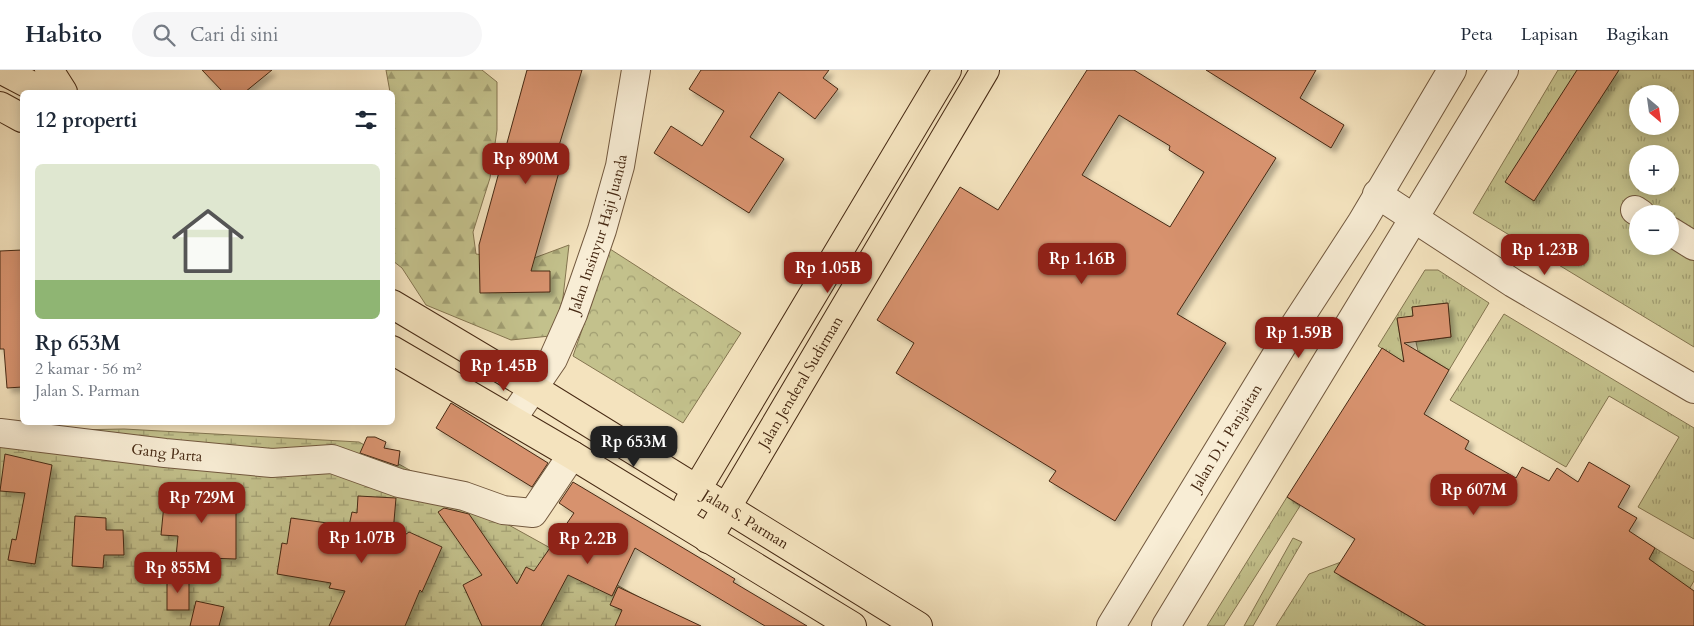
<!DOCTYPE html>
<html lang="id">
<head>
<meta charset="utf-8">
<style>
  :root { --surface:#fff; --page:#f6f6f7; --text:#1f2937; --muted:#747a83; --line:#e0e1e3; --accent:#8f2418 }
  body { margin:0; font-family:Cardo,serif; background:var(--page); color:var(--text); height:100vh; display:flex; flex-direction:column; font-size:19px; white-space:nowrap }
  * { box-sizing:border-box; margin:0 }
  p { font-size:16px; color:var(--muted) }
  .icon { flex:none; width:28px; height:28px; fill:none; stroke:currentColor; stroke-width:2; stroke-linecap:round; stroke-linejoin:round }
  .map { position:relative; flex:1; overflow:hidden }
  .side { position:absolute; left:20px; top:20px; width:375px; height:335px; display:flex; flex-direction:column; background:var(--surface); border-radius:8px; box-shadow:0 2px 12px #0003 }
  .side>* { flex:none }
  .needle { width:32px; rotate:151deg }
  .buttons { position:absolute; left:1629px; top:15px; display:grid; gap:10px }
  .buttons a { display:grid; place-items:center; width:50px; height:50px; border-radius:50%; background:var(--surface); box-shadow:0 2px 12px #0003; font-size:25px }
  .price { position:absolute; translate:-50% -42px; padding:0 11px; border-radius:10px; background:var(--accent); color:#fff; font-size:16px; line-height:32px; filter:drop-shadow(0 1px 2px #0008) }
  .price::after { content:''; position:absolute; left:50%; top:30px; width:15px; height:11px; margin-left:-8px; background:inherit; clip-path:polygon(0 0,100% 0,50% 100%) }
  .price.active { background:#222; color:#fff }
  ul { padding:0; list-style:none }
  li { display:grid; align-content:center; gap:10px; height:265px; padding:0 15px }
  li span { display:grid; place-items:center; height:155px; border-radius:8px; color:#555 }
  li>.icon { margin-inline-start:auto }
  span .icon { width:90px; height:90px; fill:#fffc; stroke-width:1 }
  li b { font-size:21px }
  h2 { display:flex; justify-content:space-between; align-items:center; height:60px; padding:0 15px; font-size:21px }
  header { display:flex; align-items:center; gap:30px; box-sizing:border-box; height:70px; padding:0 25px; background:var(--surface); border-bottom:1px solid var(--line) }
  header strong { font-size:24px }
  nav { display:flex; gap:28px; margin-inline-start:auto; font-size:18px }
  .search { width:350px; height:45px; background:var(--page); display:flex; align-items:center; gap:12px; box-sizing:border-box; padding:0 18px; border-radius:28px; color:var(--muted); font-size:19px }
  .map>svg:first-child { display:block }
  .grass { fill:url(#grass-tufts); stroke:#847550; fill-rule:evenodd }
  .forest { fill:url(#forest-firs); stroke:#847550 }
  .wetland { fill:url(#wetland-marsh); stroke:#847550 }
  .park { fill:url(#park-crowns); stroke:#847550 }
  .building { fill:#d7926e; stroke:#462913; fill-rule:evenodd; filter:url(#shadow) }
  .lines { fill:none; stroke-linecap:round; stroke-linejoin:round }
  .minor-casing { stroke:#72583e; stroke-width:30 }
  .major-casing { stroke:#462913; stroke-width:30 }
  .minor { stroke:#f8edd5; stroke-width:28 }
  .major { stroke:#f4e3be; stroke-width:28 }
  .labels { text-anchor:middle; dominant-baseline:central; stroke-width:4.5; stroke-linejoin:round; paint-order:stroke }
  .street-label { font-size:15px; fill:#462913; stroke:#f8edd5 }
</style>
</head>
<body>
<header>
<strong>Habito</strong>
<div class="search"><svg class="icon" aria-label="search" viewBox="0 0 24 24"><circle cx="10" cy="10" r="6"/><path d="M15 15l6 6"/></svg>Cari di sini</div>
<nav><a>Peta</a><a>Lapisan</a><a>Bagikan</a></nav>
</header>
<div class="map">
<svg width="1694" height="556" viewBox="0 0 1694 556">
  <defs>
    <pattern id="grass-tufts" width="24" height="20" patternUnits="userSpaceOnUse" patternTransform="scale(1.25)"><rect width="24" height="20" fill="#c3c18c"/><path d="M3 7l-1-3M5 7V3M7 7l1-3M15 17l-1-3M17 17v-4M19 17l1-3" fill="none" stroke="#a09d71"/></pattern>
    <pattern id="forest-firs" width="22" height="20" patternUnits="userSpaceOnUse" patternTransform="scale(1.25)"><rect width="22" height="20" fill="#c3c18c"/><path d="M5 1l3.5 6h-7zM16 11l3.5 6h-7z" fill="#a09d71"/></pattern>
    <pattern id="wetland-marsh" width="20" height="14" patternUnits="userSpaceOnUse" patternTransform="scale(1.25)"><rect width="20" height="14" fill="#c3c18c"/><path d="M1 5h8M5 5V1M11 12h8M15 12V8" fill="none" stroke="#a09d71"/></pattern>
    <pattern id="park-crowns" width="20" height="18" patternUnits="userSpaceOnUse" patternTransform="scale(1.25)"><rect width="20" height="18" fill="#c3c18c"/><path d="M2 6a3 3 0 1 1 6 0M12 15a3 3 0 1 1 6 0" fill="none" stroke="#a09d71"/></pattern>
    <filter id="shadow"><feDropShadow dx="4.5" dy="4.5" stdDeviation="2.5" flood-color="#0004"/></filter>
  </defs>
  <rect width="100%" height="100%" fill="#f4e3be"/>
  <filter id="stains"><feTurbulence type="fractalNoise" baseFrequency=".004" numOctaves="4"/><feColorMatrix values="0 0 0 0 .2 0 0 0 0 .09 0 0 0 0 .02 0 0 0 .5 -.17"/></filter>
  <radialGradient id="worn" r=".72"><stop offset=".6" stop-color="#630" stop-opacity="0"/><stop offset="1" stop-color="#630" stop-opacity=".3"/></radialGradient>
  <g class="grass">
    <path d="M1558,0h136v277l-221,-134zM1638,24h32v32h-32zM1638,84h32v32h-32zM1638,144h32v32h-32z"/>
    <polygon points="1425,200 1438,200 1489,233 1449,300 1418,281 1416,272 1451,267 1447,233 1412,237 1413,246 1397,249 1404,290 1423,304 1378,276"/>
    <polygon points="1504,244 1694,358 1694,469 1638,437 1679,367 1609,326 1566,397 1450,330"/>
    <polygon points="1287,427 1300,436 1224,556 1207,556"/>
    <polygon points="1293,468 1302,472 1253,556 1244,556"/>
    <polygon points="1655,478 1694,502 1694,511 1667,556 1638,556 1667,502 1649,489"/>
    <polygon points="1341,492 1340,506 1426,556 1276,556 1309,504"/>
  </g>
  <polygon class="forest" points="386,0 482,0 497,12 497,60 490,108 473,162 476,184 526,191 569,175 562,236 550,266 511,270 426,235 402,198 393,191 392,22 390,22"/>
  <polygon class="wetland" points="0,359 17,361 124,359 359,372 691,556 0,556"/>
  <polygon class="park" points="610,179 741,263 683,353 573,286"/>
  <g class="building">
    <polygon points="202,0 272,0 245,22 223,22"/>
    <polygon points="527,0 582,0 554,92 561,95 531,201 550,201 550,222 480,223 479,175"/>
    <polygon points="701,0 829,0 823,8 838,19 815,49 779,22 750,67 784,89 749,143 654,83 671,56 702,76 724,41 689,19"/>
    <path d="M1087,0h47l142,88 -99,156 49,29 -111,178 -66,-40 7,-10 -160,-98 18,-30 -37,-23 83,-133 38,23zM1119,45l51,31 -1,4 35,22 -34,55 -88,-52z"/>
    <polygon points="1206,0 1316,0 1300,28 1344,55 1331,78"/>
    <polygon points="1577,0 1619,0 1534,131 1505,112"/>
    <polygon points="22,180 22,317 7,318 4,279 0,279 0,181"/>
    <polygon points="1448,233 1451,267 1404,273 1449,300 1424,344 1469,371 1465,379 1516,408 1522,397 1549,411 1557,398 1578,412 1589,392 1630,416 1618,437 1637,448 1629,461 1655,478 1649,489 1694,521 1694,556 1426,556 1334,502 1355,469 1287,427 1382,278 1404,292 1397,248 1413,246 1412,237"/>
    <polygon points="451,333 548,393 532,417 436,358"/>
    <polygon points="367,367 375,367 386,372 384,378 400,381 398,396 360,383"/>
    <polygon points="5,384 52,395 35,494 8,490 12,469 16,470 25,423 0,421"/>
    <polygon points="573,412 735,509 733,512 807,556 765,556 635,478 612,526 568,505 541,556 482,556 463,515 482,505 438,442 444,438 469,444 517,514 526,497 534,501 574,443 559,433"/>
    <polygon points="211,420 236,420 236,489 176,487 178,466 161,465 165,424 211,427"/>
    <polygon points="358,426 396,428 392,474 409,462 442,477 422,522 420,520 405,556 329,556 345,521 329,518 331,513 277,504 282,473 287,474 291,448 349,456 352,442 357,443"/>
    <polygon points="75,446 106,448 106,460 123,460 124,485 104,485 103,498 72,496"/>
    <rect x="167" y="508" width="22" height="32"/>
    <polygon points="618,517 701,556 615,556 622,540 610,535"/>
    <polygon points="196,531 224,537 219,556 190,556"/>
  </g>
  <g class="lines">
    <g class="minor-casing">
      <g id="minor">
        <polyline points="1377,124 1513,213 1694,319"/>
        <polyline points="1635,140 1641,144"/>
        <polyline points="1670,161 1694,176"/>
        <path id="s1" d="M512,349l41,-60 20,-45 29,-84 18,-64 16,-96"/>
        <path id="s2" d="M0,363l165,20 107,10 60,-4 67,24 65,13 39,14 30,3 39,-58"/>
        <path id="s3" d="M1111,556l182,-298 69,-106 90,-152"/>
        <polyline points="1166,556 1504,0"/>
      </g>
    </g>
    <g class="major-casing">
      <g id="major">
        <polyline points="2,0 44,22"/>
        <polyline points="49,0 63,22"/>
        <polyline points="0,36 22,48"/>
        <path id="s4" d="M392,234l141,84 385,238"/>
        <polyline points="392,280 572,385 852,556"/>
        <polyline points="688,434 947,0"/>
        <path id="s5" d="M708,469l277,-469"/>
      </g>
    </g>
    <use href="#minor" class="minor"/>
    <use href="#major" class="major"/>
  </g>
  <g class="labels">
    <g class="street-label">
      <text stroke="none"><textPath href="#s1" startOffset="206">Jalan Insinyur Haji Juanda</textPath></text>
      <text stroke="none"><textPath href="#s5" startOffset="182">Jalan Jenderal Sudirman</textPath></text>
      <text stroke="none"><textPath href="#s3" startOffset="221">Jalan D.I. Panjaitan</textPath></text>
      <text stroke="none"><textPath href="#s2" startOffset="168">Gang Parta</textPath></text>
      <text stroke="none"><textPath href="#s4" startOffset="414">Jalan S. Parman</textPath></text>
    </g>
  </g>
  <rect width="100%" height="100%" filter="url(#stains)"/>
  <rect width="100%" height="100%" fill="url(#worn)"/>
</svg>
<div class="buttons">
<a><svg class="needle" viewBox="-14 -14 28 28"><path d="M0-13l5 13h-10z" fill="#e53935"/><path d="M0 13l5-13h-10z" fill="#747a83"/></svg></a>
<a>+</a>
<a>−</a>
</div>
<b class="price" style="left:526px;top:115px">Rp 890M</b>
<b class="price" style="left:1545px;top:206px">Rp 1.23B</b>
<b class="price" style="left:1082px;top:215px">Rp 1.16B</b>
<b class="price" style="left:828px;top:224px">Rp 1.05B</b>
<b class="price" style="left:1299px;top:289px">Rp 1.59B</b>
<b class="price" style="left:504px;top:322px">Rp 1.45B</b>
<b class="price active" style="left:634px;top:398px">Rp 653M</b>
<b class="price" style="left:1474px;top:446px">Rp 607M</b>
<b class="price" style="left:202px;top:454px">Rp 729M</b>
<b class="price" style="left:362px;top:494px">Rp 1.07B</b>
<b class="price" style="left:588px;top:495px">Rp 2.2B</b>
<b class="price" style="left:178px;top:524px">Rp 855M</b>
<section class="side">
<h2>12 properti<svg class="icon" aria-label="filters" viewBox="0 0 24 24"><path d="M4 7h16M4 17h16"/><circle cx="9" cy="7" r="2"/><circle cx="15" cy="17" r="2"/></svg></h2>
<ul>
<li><span style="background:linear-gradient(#dfe7d0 75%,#8fb573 0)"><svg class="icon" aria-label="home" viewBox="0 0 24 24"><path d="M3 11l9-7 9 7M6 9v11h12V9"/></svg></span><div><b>Rp 653M</b><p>2 kamar · 56 m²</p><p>Jalan S. Parman</p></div></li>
</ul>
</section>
</div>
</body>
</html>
